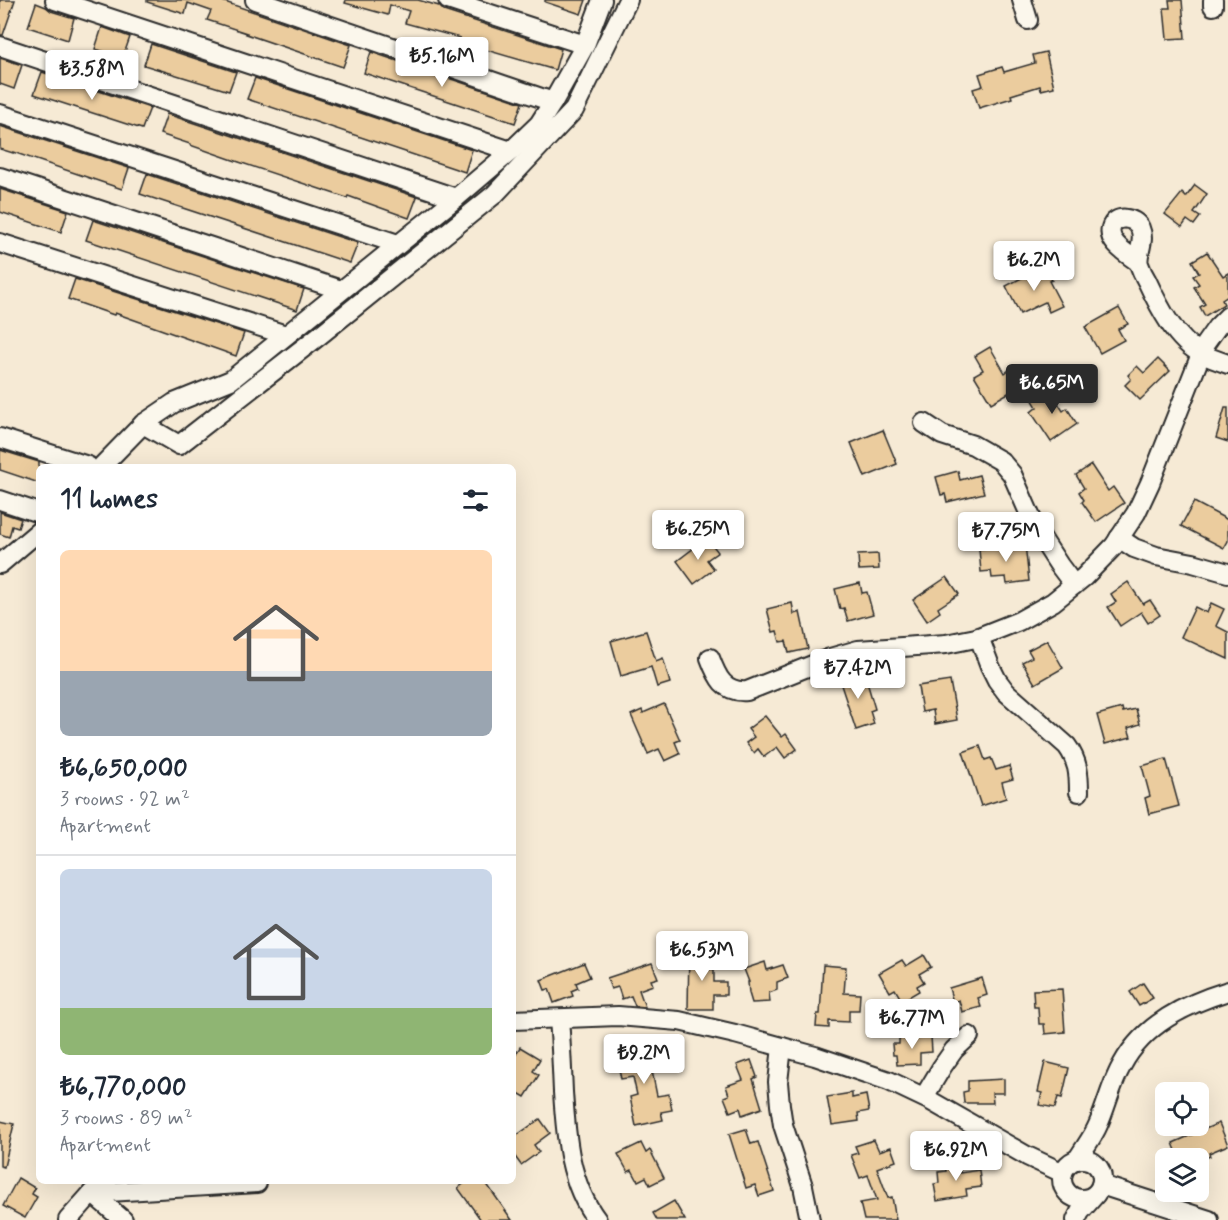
<!DOCTYPE html>
<html lang="en">
<head>
<meta charset="utf-8">
<style>
  :root { --surface:#fff; --page:#f2f2f3; --text:#1f2937; --muted:#747a83; --line:#e0e1e3; --accent:#2b2b2b }
  body { margin:0; font-family:Mynerve,sans-serif; background:var(--page); color:var(--text); height:100vh; display:flex; flex-direction:column; font-size:22px; white-space:nowrap }
  * { box-sizing:border-box; margin:0 }
  p { font-size:20px; color:var(--muted) }
  .icon { flex:none; width:33px; height:33px; fill:none; stroke:currentColor; stroke-width:2; stroke-linecap:round; stroke-linejoin:round }
  .map { position:relative; flex:1; overflow:hidden }
  .sheet { position:absolute; left:36px; top:464px; width:480px; height:720px; display:flex; flex-direction:column; background:var(--surface); border-radius:9px; box-shadow:0 6px 24px #0002 }
  .sheet>* { flex:none }
  .controls { position:absolute; left:1155px; top:1082px; display:grid; gap:12px }
  .controls a { display:grid; place-items:center; width:54px; height:54px; border-radius:9px; background:var(--surface); box-shadow:0 6px 24px #0002; font-size:30px }
  .price { position:absolute; translate:-50% -51px; padding:0 14px; border-radius:6px; background:#fff; color:#222; font-size:20px; line-height:39px; filter:drop-shadow(0 2px 3px #0008) }
  .price::after { content:''; position:absolute; left:50%; top:36px; width:18px; height:14px; margin-left:-9px; background:inherit; clip-path:polygon(0 0,100% 0,50% 100%) }
  .price.on { background:var(--accent); color:#fff }
  ul { padding:0; list-style:none }
  li { display:grid; align-content:center; gap:12px; height:318px; padding:0 24px }
  li+li { border-top:2px solid var(--line) }
  li span { display:grid; place-items:center; height:186px; border-radius:9px; color:#555 }
  li>.icon { margin-inline-start:auto }
  span .icon { width:108px; height:108px; fill:#fffc; stroke-width:1 }
  li b { font-size:26px }
  h2 { display:flex; justify-content:space-between; align-items:center; height:72px; padding:0 24px; font-size:26px }
  .map>svg:first-child { display:block }
  .building { fill:#ebcc9e; stroke:#2b2b2b; stroke-width:1.5 }
  .lines { fill:none; stroke-linecap:round; stroke-linejoin:round }
  .minor-casing { stroke:#2b2b2b; stroke-width:22 }
  .minor { stroke:#fbf7ec; stroke-width:18 }
</style>
</head>
<body>
<div class="map">
<svg width="1228" height="1220" viewBox="0 0 1228 1220">
  <rect width="100%" height="100%" fill="#f6ead5"/>
  <filter id="ink" filterUnits="userSpaceOnUse"><feTurbulence type="fractalNoise" baseFrequency=".0167" numOctaves="2"/><feDisplacementMap in="SourceGraphic" scale="12" xChannelSelector="R" yChannelSelector="G"/><feConvolveMatrix kernelMatrix="1 2 1 2 8 2 1 2 1" color-interpolation-filters="sRGB"/></filter>
  <g filter="url(#ink)">
    <g class="building">
      <polygon points="0,0 15,0 3,35 0,35"/>
      <polygon points="147,0 219,0 351,45 343,67 246,34 247,33 207,20 211,11 188,3 185,14 147,2"/>
      <polygon points="346,0 418,0 439,6 444,11 561,49 555,70 459,42 460,38 405,23 409,11 390,5 388,15 345,3"/>
      <polygon points="545,0 586,0 581,14 545,2"/>
      <polygon points="1169,0 1182,0 1185,38 1167,39 1164,8 1170,8"/>
      <polygon points="36,3 46,7 51,11 74,18 68,40 28,27"/>
      <polygon points="102,27 130,37 123,57 95,49"/>
      <polygon points="151,44 236,72 229,91 144,65"/>
      <polygon points="371,52 522,103 515,123 364,73"/>
      <polygon points="1046,52 1054,87 1041,90 1040,86 1011,95 1012,98 979,108 973,89 983,86 979,74 1002,67 1004,72 1035,63 1033,55"/>
      <polygon points="0,58 22,65 14,89 0,84"/>
      <polygon points="42,72 150,108 142,129 34,94"/>
      <polygon points="255,78 472,150 465,172 247,99"/>
      <polygon points="167,114 417,197 409,218 348,196 347,198 236,161 190,145 190,144 160,134"/>
      <polygon points="0,126 129,168 122,189 13,152 13,153 0,149"/>
      <polygon points="147,174 358,243 350,263 140,194"/>
      <polygon points="1195,185 1207,194 1194,213 1200,217 1194,225 1187,220 1182,227 1165,214 1182,193 1186,197"/>
      <polygon points="0,189 68,211 61,232 0,212"/>
      <polygon points="93,220 304,289 297,310 86,240"/>
      <polygon points="1207,252 1223,276 1228,273 1228,296 1222,300 1224,304 1205,316 1200,307 1205,304 1194,287 1199,284 1193,276 1199,273 1192,261"/>
      <polygon points="1046,269 1052,280 1049,281 1062,306 1049,312 1045,302 1020,314 1006,286 1035,271 1037,274"/>
      <polygon points="75,279 244,333 236,356 115,313 114,315 68,299"/>
      <polygon points="1119,308 1128,324 1118,329 1124,340 1100,353 1085,327"/>
      <polygon points="990,347 1005,373 1009,370 1019,387 991,403 974,375 983,370 975,356"/>
      <polygon points="1158,359 1170,371 1140,400 1125,385 1131,379 1128,375 1137,366 1144,373"/>
      <polygon points="1047,386 1063,411 1067,408 1077,424 1051,442 1031,412 1037,407 1031,397"/>
      <polygon points="1225,408 1228,408 1228,442 1216,438"/>
      <polygon points="883,430 897,464 865,477 851,443"/>
      <polygon points="0,450 39,462 39,483 0,470"/>
      <polygon points="1091,465 1108,491 1113,487 1124,503 1096,522 1082,502 1084,500 1079,492 1084,488 1076,475"/>
      <polygon points="958,471 960,480 979,475 984,493 947,502 945,494 941,495 936,477"/>
      <polygon points="1194,502 1228,520 1228,541 1224,548 1181,526"/>
      <polygon points="0,512 21,519 18,528 12,526 9,537 0,534"/>
      <polygon points="707,538 718,552 707,560 714,569 694,584 677,561"/>
      <polygon points="1025,544 1029,581 1007,584 1006,577 992,578 991,571 981,572 979,549"/>
      <polygon points="878,554 879,569 859,570 858,555"/>
      <polygon points="947,577 959,594 938,608 940,612 927,621 913,600"/>
      <polygon points="1128,582 1143,604 1150,600 1160,615 1148,623 1141,612 1120,626 1108,607 1116,602 1111,594"/>
      <polygon points="860,583 862,593 867,592 873,614 848,621 844,608 840,609 835,589"/>
      <polygon points="792,603 794,614 800,612 808,649 789,653 786,641 780,642 777,631 773,632 767,609"/>
      <polygon points="1211,603 1224,609 1216,626 1228,632 1228,659 1181,637 1195,607 1207,613"/>
      <polygon points="646,631 656,661 663,658 670,683 657,687 651,667 621,676 611,641"/>
      <polygon points="1047,640 1063,668 1035,684 1022,662 1032,657 1028,650"/>
      <polygon points="864,672 875,709 870,711 874,724 856,730 839,679"/>
      <polygon points="950,681 957,720 935,724 933,710 922,712 918,686"/>
      <polygon points="664,704 680,740 675,742 680,754 665,761 659,749 648,754 631,715 642,710 643,713"/>
      <polygon points="1122,708 1123,712 1136,709 1140,724 1128,728 1131,737 1105,744 1097,715"/>
      <polygon points="765,716 782,737 786,734 797,749 785,758 777,747 764,757 758,749 754,753 746,743 754,737 748,729"/>
      <polygon points="980,746 985,760 991,758 996,770 1009,766 1013,779 1002,782 1006,798 981,806 963,752"/>
      <polygon points="1166,759 1179,806 1149,814 1145,798 1150,796 1142,766"/>
      <polygon points="689,950 709,951 709,969 714,969 714,982 726,982 726,995 713,995 713,1009 688,1009"/>
      <polygon points="924,955 931,967 919,974 924,982 917,986 919,991 902,1001 895,989 890,992 879,973 902,960 906,966"/>
      <polygon points="765,962 767,970 783,965 788,978 777,982 777,990 769,993 770,1002 752,1003 749,993 748,982 749,982 744,969"/>
      <polygon points="584,963 590,977 576,983 578,988 571,991 573,996 554,1003 549,989 545,990 541,980"/>
      <polygon points="652,963 658,978 651,980 653,985 639,990 645,1007 635,1006 631,996 622,999 618,987 611,989 607,978"/>
      <polygon points="823,965 846,967 844,993 860,994 859,1010 849,1010 849,1022 829,1021 829,1028 816,1027 817,1014 820,1014"/>
      <polygon points="982,978 987,995 978,998 981,1007 962,1012 959,1000 953,1002 949,988"/>
      <polygon points="1143,983 1153,998 1139,1006 1130,992"/>
      <polygon points="1062,989 1065,1032 1045,1034 1044,1024 1039,1024 1038,1007 1034,1007 1033,990"/>
      <polygon points="931,1036 932,1052 920,1053 920,1064 897,1065 896,1055 893,1055 892,1044 899,1044 899,1038"/>
      <polygon points="520,1047 540,1059 533,1071 539,1075 525,1097 513,1090 513,1059"/>
      <polygon points="642,1048 643,1051 658,1048 661,1064 651,1066 657,1096 669,1094 672,1110 661,1112 663,1120 636,1126 630,1097 637,1095 633,1077 621,1079 618,1065 623,1064 621,1052"/>
      <polygon points="751,1060 757,1077 753,1079 762,1108 742,1115 740,1108 730,1112 724,1097 729,1095 726,1086 743,1080 737,1065"/>
      <polygon points="1045,1062 1069,1068 1062,1098 1058,1097 1055,1108 1039,1105 1042,1093 1038,1092"/>
      <polygon points="1004,1079 1004,1093 992,1093 993,1103 964,1103 963,1092 968,1091 968,1081"/>
      <polygon points="852,1093 852,1098 866,1095 869,1111 858,1113 859,1121 832,1125 827,1097"/>
      <polygon points="540,1119 550,1133 534,1145 539,1152 521,1165 513,1154 513,1138"/>
      <polygon points="0,1121 14,1124 4,1167 0,1166"/>
      <polygon points="1219,1123 1228,1145 1209,1153 1210,1156 1198,1161 1198,1158 1179,1158 1173,1143"/>
      <polygon points="746,1129 751,1144 758,1142 774,1191 759,1196 755,1185 746,1188 729,1134"/>
      <polygon points="874,1140 879,1151 891,1147 896,1161 877,1168 888,1198 892,1197 896,1220 864,1220 860,1203 877,1200 868,1175 860,1178 851,1155 858,1153 855,1146"/>
      <polygon points="641,1143 646,1153 650,1150 664,1178 650,1185 646,1177 638,1181 632,1170 628,1172 618,1154"/>
      <polygon points="959,1161 960,1173 979,1170 981,1187 966,1189 967,1196 937,1201 934,1184 939,1183 938,1172 946,1171 945,1164"/>
      <polygon points="18,1178 35,1188 32,1194 37,1197 25,1218 3,1206"/>
      <polygon points="469,1180 484,1180 512,1220 481,1220 458,1188"/>
      <polygon points="674,1201 685,1220 657,1220 653,1213"/>
    </g>
    <g class="lines">
      <g class="minor-casing">
        <g id="minor">
          <polyline points="55,0 511,151"/>
          <polyline points="255,0 553,102"/>
          <polyline points="448,0 585,45"/>
          <polyline points="1022,0 1028,20"/>
          <polyline points="1213,0 1213,6"/>
          <polyline points="0,46 456,198"/>
          <polyline points="0,114 398,244"/>
          <polyline points="0,177 341,290"/>
          <polyline points="0,243 286,335"/>
          <path d="M1138,262c-10,-8 -31,-19 -27,-34 4,-14 24,-11 29,0 6,14 -4,26 -1,36 2,6 5,12 8,17 12,26 29,60 55,73 8,4 17,7 26,10"/>
          <polyline points="924,423 942,435 973,445 1001,461 1012,474 1037,531 1059,565 1074,585"/>
          <polyline points="143,424 179,445 320,335 495,194 574,110 628,0"/>
          <polyline points="0,438 88,466"/>
          <polyline points="102,466 143,424 174,403 231,380 456,198 511,151 539,124 553,102 585,45 602,0"/>
          <polyline points="0,500 39,513"/>
          <polyline points="1119,538 1134,548 1156,556 1193,563 1228,573"/>
          <polyline points="0,564 39,531"/>
          <path d="M979,637l11,29 7,14 9,12 61,54c11,15 12,28 12,46"/>
          <path d="M710,658c7,19 14,35 37,33l83,-33 28,-8 88,-6 30,-6 43,-17 34,-19 31,-25 30,-31 22,-33 14,-30 55,-139 12,-17 11,-11"/>
          <path d="M559,1019c2,24 3,49 4,73 3,45 6,91 34,128"/>
          <polyline points="513,1020 618,1016 679,1021 735,1034 815,1056 889,1081 929,1100 1027,1156 1063,1173"/>
          <polyline points="782,1047 778,1082 780,1105 783,1125 803,1186 810,1220"/>
          <polyline points="924,1097 942,1067 954,1050 969,1036"/>
          <circle cx="1082" cy="1179" r="20"/>
          <path d="M1077,1160c7,-12 16,-23 21,-35 9,-20 13,-41 24,-60 22,-41 64,-61 106,-74"/>
          <polyline points="1101,1185 1209,1220"/>
          <polyline points="92,1193 123,1220"/>
          <polyline points="68,1220 92,1193 257,1183"/>
          <polyline points="1076,1220 1080,1212 1096,1194"/>
        </g>
      </g>
      <use href="#minor" class="minor"/>
    </g>
  </g>
</svg>
<div class="controls">
<a><svg class="icon" aria-label="locate" viewBox="0 0 24 24"><circle cx="12" cy="12" r="6"/><path d="M12 2v4M12 18v4M2 12h4M18 12h4"/></svg></a>
<a><svg class="icon" aria-label="layers" viewBox="0 0 24 24"><path d="M12 4l9 5-9 5-9-5zM3 14l9 5 9-5"/></svg></a>
</div>
<b class="price" style="left:442px;top:88px">₺5.16M</b>
<b class="price" style="left:92px;top:101px">₺3.58M</b>
<b class="price" style="left:1034px;top:292px">₺6.2M</b>
<b class="price on" style="left:1052px;top:415px">₺6.65M</b>
<b class="price" style="left:698px;top:561px">₺6.25M</b>
<b class="price" style="left:1006px;top:563px">₺7.75M</b>
<b class="price" style="left:858px;top:700px">₺7.42M</b>
<b class="price" style="left:702px;top:982px">₺6.53M</b>
<b class="price" style="left:912px;top:1050px">₺6.77M</b>
<b class="price" style="left:644px;top:1085px">₺9.2M</b>
<b class="price" style="left:956px;top:1182px">₺6.92M</b>
<section class="sheet">
<h2>11 homes<svg class="icon" aria-label="filters" viewBox="0 0 24 24"><path d="M4 7h16M4 17h16"/><circle cx="9" cy="7" r="2"/><circle cx="15" cy="17" r="2"/></svg></h2>
<ul>
<li><span style="background:linear-gradient(#ffd9b3 65%,#9aa5b1 0)"><svg class="icon" aria-label="home" viewBox="0 0 24 24"><path d="M3 11l9-7 9 7M6 9v11h12V9"/></svg></span><div><b>₺6,650,000</b><p>3 rooms · 92 m²</p><p>Apartment</p></div></li>
<li><span style="background:linear-gradient(#c9d6e8 75%,#8fb573 0)"><svg class="icon" aria-label="home" viewBox="0 0 24 24"><path d="M3 11l9-7 9 7M6 9v11h12V9"/></svg></span><div><b>₺6,770,000</b><p>3 rooms · 89 m²</p><p>Apartment</p></div></li>
</ul>
</section>
</div>
</body>
</html>
